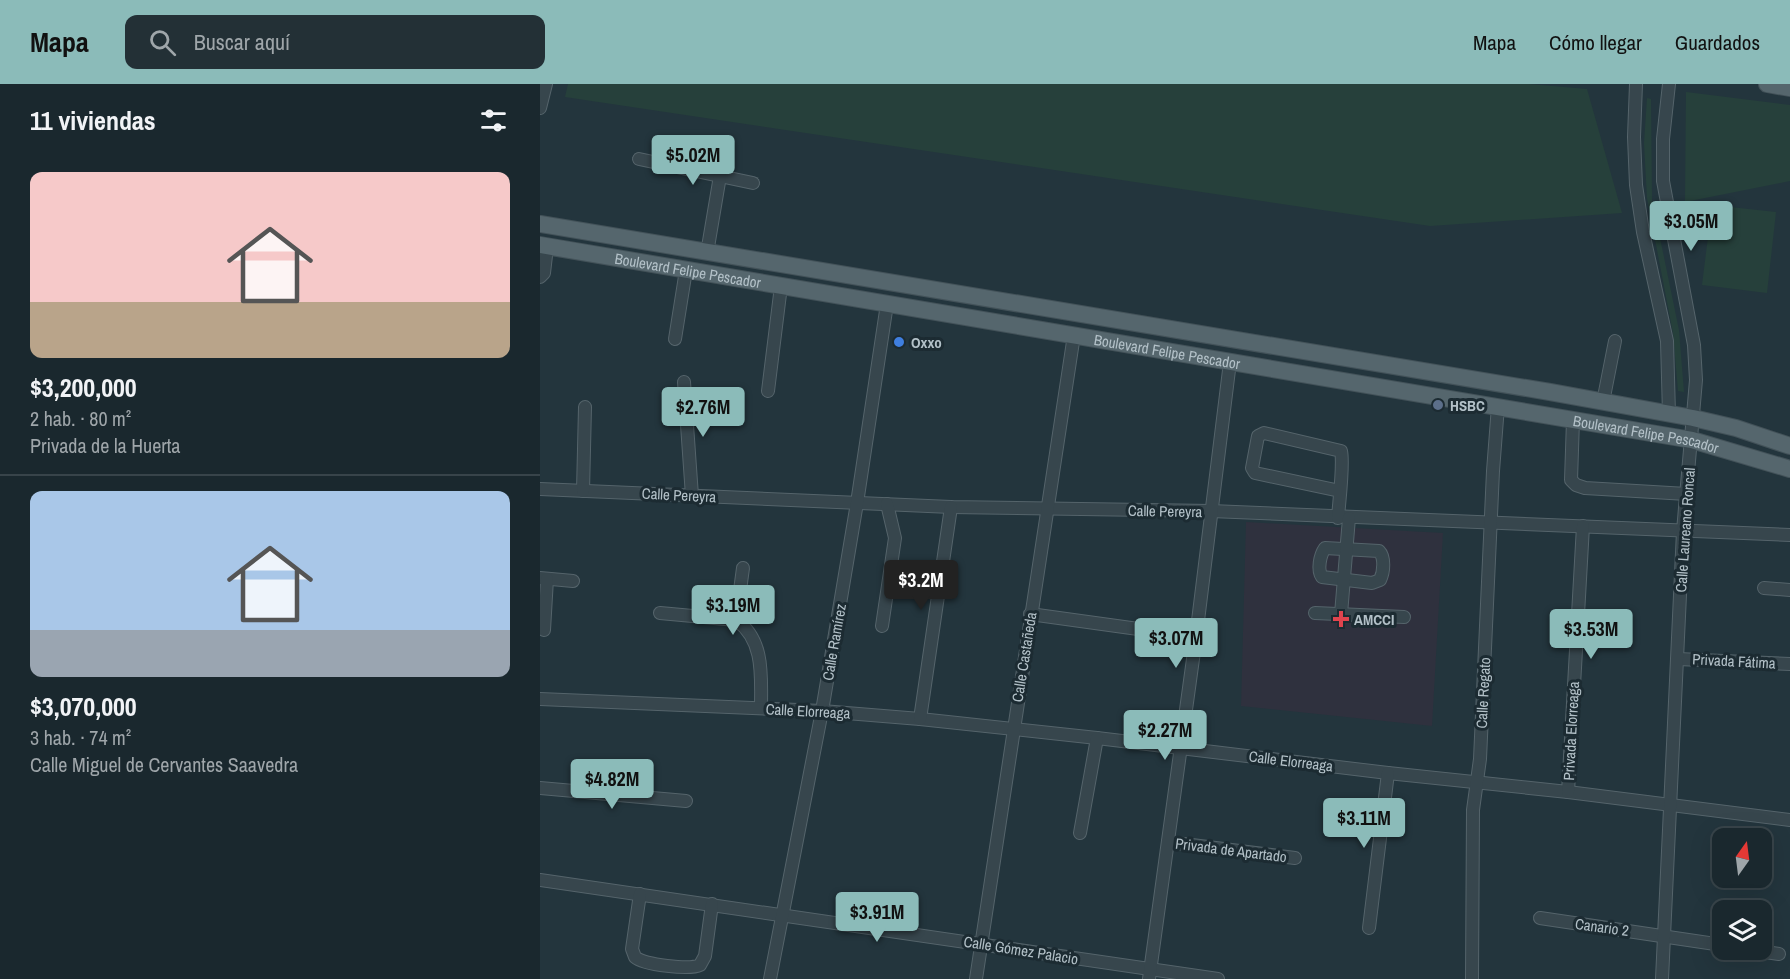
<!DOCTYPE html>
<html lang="es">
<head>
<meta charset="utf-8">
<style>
  :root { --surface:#1a282e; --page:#233036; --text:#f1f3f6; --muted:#9fa6aa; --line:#38444a; --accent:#8bbbb9 }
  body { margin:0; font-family:"Archivo Narrow",sans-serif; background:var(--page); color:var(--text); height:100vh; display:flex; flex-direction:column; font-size:22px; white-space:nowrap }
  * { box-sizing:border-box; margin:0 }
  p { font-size:20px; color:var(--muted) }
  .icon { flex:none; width:33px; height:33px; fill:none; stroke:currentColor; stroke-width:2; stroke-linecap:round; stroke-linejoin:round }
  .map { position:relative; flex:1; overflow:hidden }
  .panel { display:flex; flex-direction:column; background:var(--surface); width:540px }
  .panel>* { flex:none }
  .needle { width:39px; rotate:14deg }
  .fabs { position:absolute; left:1172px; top:744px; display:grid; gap:12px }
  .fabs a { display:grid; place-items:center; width:60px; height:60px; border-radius:12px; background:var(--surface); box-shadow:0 6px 24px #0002,0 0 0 2px var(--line); font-size:30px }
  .price { position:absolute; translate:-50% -51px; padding:0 14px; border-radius:6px; background:var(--accent); color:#111; font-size:20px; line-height:39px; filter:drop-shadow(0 2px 3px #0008) }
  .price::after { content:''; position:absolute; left:50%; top:36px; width:18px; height:14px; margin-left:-9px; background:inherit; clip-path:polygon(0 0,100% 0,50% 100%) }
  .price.on { background:#222; color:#fff }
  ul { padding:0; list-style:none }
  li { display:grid; align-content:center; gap:12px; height:318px; padding:0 30px }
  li+li { border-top:2px solid var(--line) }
  li span { display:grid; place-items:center; height:186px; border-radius:12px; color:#555 }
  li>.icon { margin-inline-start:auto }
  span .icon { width:108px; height:108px; fill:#fffc; stroke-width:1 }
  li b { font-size:26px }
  h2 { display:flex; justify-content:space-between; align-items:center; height:72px; padding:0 30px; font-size:26px }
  header { display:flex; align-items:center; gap:36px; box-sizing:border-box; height:84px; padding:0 30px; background:var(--accent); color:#111 }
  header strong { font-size:28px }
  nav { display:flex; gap:33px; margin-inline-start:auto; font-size:21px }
  .search { width:420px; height:54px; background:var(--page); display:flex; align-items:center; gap:15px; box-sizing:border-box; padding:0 21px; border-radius:12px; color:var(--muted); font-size:22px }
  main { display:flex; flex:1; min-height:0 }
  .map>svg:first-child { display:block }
  .medical { fill:#2f313e }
  .green { fill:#26403b }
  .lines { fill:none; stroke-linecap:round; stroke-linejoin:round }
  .minor-casing { stroke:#55646b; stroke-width:14 }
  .major-casing { stroke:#435259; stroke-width:18 }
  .minor { stroke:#37464d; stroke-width:12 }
  .major { stroke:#55666d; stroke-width:16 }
  .shop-dot { fill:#3f7fe0; stroke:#1c2b32; stroke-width:2 }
  .service-dot { fill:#5c6f8a; stroke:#1c2b32; stroke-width:2 }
  .health-dot { fill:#e0444e; stroke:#1c2b32; stroke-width:2 }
  .labels { text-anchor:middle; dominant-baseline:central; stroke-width:6; stroke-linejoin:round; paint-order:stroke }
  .street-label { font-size:15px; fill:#b3c1c8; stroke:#1c2b32 }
  .poi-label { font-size:15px; font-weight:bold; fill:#b3c1c8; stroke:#1c2b32; text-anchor:start }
</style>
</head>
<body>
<header>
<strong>Mapa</strong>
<div class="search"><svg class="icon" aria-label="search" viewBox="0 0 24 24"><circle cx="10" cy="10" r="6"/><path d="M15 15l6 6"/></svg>Buscar aquí</div>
<nav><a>Mapa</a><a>Cómo llegar</a><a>Guardados</a></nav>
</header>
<main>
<section class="panel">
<h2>11 viviendas<svg class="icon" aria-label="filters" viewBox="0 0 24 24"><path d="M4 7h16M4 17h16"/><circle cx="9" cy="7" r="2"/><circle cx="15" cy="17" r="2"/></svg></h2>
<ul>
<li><span style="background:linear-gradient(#f6c9c9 70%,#b9a48a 0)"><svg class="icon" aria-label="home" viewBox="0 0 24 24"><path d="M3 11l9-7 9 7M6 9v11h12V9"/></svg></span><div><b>$3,200,000</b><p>2 hab. · 80 m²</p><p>Privada de la Huerta</p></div></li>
<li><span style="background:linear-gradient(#a9c7e8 75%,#9aa5b1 0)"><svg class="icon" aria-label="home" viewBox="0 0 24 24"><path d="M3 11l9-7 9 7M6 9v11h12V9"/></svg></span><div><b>$3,070,000</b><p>3 hab. · 74 m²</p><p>Calle Miguel de Cervantes Saavedra</p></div></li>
</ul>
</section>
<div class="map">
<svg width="1250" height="895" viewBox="0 0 1250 895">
  <rect width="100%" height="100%" fill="#23353d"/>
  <polygon class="medical" points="706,438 903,449 892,642 701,622"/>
  <g class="green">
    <polygon points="28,0 989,0 1047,5 1082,129 890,142 25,13"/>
    <polygon points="1146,8 1250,21 1250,97 1145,118"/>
    <polygon points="1107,14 1111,15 1112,115 1139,246 1144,308 1138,307 1133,249 1107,114 1104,59"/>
    <polygon points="1172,121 1236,128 1227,209 1162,201"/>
  </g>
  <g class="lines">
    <g class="minor-casing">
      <g id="minor">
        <polyline points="1096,0 1094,53 1096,101 1103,148 1127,257 1129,330"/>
        <polyline points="0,24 6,0"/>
        <polyline points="99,75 213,99"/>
        <polyline points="167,169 180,92"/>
        <polyline points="0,193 4,189 7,163"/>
        <polyline points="135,255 146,186"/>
        <polyline points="144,298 152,412"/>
        <polyline points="228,307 241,202"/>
        <polyline points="1063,318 1075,257"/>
        <polyline points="1033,336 1031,396 1036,401 1045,404 1147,410"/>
        <polyline points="0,405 411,423 671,427 1250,451"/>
        <polyline points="43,407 45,323"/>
        <path d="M798,434c1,-16 6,-54 3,-67l-77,-18 -6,3 -6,32 3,5 85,18"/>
        <path d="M785,464l54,3c6,6 5,21 1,29l-8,3 -50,-6c-5,-7 -2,-22 3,-29z"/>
        <polyline points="0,494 33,497"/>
        <polyline points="1224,504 1250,506"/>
        <path d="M120,529l76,7c29,20 25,57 25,88"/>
        <polyline points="775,529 864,533"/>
        <polyline points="490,530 656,553"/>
        <polyline points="801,530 809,434"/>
        <polyline points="196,536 203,484"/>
        <polyline points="342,542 355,454 347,420"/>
        <polyline points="4,546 7,495"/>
        <polyline points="1138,575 1250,580"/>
        <polyline points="0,615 282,627 380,635 557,654 848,689 1028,708 1250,736"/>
        <polyline points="380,635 411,423"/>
        <polyline points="0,704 146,717"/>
        <polyline points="1028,708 1043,442"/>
        <polyline points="540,749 557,654"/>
        <polyline points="628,758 755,774"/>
        <polyline points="0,796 678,895"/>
        <path d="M100,810l-8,55 3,8c9,8 55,13 65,8l5,-9 7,-52"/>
        <polyline points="1000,834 1182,861"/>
        <polyline points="829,844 848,689"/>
        <polyline points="1212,866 1239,870"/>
        <polyline points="230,895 282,627 317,419 347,220"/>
        <polyline points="436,895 534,251"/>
        <polyline points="609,895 656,553 690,278"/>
        <polyline points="932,895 933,726 940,675 953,387 958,322"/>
        <polyline points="1122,895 1143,447 1156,296 1154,261 1123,97 1123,55 1129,0"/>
      </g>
    </g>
    <g class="major-casing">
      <g id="major">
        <polyline points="1227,0 1250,4"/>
        <polyline points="0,140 1010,308 1153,334 1196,344 1250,362"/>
        <path id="s1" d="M0,161l1152,195 98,29"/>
      </g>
    </g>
    <use href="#minor" class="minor"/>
    <use href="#major" class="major"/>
  </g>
  <circle class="shop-dot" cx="359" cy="258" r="6"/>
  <circle class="service-dot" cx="898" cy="321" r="6"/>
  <path class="health-dot" d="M798 526h6v6h6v6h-6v6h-6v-6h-6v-6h6z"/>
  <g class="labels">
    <g class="street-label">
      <text stroke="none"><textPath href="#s1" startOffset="150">Boulevard Felipe Pescador</textPath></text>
      <text stroke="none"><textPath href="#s1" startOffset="636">Boulevard Felipe Pescador</textPath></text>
      <text stroke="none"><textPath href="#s1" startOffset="1122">Boulevard Felipe Pescador</textPath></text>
      <text transform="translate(139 411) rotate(3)">Calle Pereyra</text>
      <text transform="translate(625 427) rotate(1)">Calle Pereyra</text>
      <text transform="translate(1145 446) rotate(-86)">Calle Laureano Roncal</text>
      <text transform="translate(294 558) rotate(-80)">Calle Ramírez</text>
      <text transform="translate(484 573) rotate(-81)">Calle Castañeda</text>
      <text transform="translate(1194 577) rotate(3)">Privada Fátima</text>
      <text transform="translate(943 609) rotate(-87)">Calle Regato</text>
      <text transform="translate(268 627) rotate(3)">Calle Elorreaga</text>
      <text transform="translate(1031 647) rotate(-87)">Privada Elorreaga</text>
      <text transform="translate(751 677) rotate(7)">Calle Elorreaga</text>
      <text transform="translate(691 766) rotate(7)">Privada de Apartado</text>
      <text transform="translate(1062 843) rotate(8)">Canario 2</text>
      <text transform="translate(481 866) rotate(9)">Calle Gómez Palacio</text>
    </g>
    <g class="poi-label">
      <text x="371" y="258">Oxxo</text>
      <text x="910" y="321">HSBC</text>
      <text x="814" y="535">AMCCI</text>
    </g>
  </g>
</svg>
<div class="fabs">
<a><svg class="needle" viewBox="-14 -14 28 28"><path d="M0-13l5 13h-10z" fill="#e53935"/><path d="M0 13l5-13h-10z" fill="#9fa6aa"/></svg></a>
<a><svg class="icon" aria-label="layers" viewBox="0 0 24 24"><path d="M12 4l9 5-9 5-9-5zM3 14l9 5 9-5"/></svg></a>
</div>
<b class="price" style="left:153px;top:102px">$5.02M</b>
<b class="price" style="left:1151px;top:168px">$3.05M</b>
<b class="price" style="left:163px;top:354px">$2.76M</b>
<b class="price on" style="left:381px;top:527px">$3.2M</b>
<b class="price" style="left:193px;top:552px">$3.19M</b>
<b class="price" style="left:1051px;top:576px">$3.53M</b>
<b class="price" style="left:636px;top:585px">$3.07M</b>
<b class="price" style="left:625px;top:677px">$2.27M</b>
<b class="price" style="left:72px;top:726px">$4.82M</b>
<b class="price" style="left:824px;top:765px">$3.11M</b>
<b class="price" style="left:337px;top:859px">$3.91M</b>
</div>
</main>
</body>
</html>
